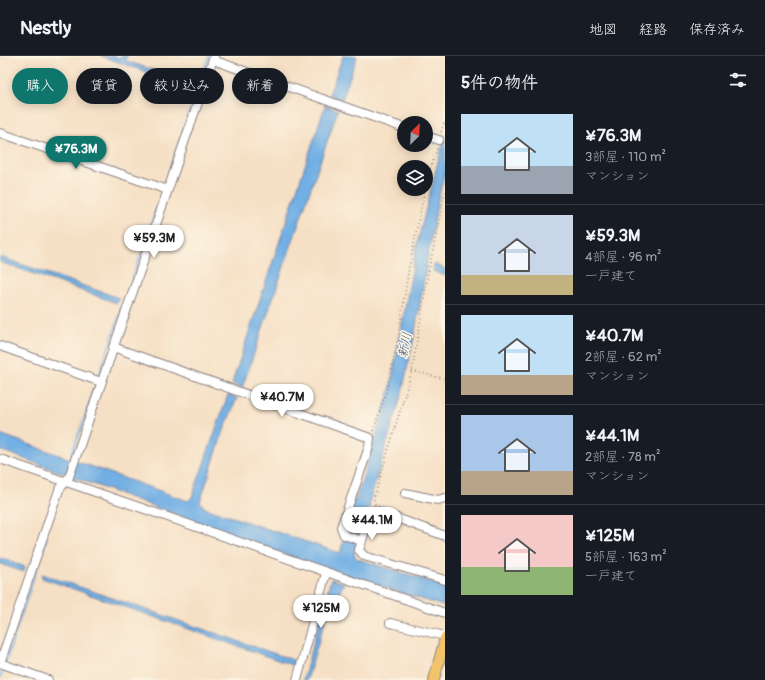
<!DOCTYPE html>
<html lang="ja">
<head>
<meta charset="utf-8">
<style>
  :root { --surface:#171b24; --page:#20242c; --text:#f1f3f6; --muted:#9ea1a6; --line:#363941; --accent:#0f766e }
  body { margin:0; font-family:Pangolin,"Klee One",sans-serif; background:var(--page); color:var(--text); height:100vh; display:flex; flex-direction:column; font-size:15px; white-space:nowrap }
  * { box-sizing:border-box; margin:0 }
  p { font-size:13px; color:var(--muted) }
  .icon { flex:none; width:22px; height:22px; fill:none; stroke:currentColor; stroke-width:2; stroke-linecap:round; stroke-linejoin:round }
  .map { position:relative; flex:1; overflow:hidden }
  .drawer { display:flex; flex-direction:column; background:var(--surface); width:320px }
  .drawer>* { flex:none }
  .guide { position:absolute; left:12px; top:12px; width:373px; height:36px; display:flex; gap:8px }
  .needle { width:26px; rotate:24deg }
  .fabs { position:absolute; left:397px; top:60px; display:grid; gap:8px }
  .fabs a { display:grid; place-items:center; width:36px; height:36px; border-radius:50%; background:var(--surface); box-shadow:0 2px 10px #0003; font-size:20px }
  .price { position:absolute; translate:-50% -34px; padding:0 9px; border-radius:14px; background:#fff; color:#222; font-size:13px; line-height:26px; filter:drop-shadow(0 1px 2px #0008) }
  .price::after { content:''; position:absolute; left:50%; top:24px; width:12px; height:9px; margin-left:-6px; background:inherit; clip-path:polygon(0 0,100% 0,50% 100%) }
  .price.active { background:var(--accent); color:#fff }
  ul { padding:0; list-style:none }
  li { display:flex; align-items:center; gap:12px; height:100px; padding:0 16px }
  li+li { border-top:1px solid var(--line) }
  li span { display:grid; place-items:center; flex:none; width:112px; height:80px; border-radius:0px; color:#555 }
  li>.icon { margin-inline-start:auto }
  span .icon { width:48px; height:48px; fill:#fffc; stroke-width:1 }
  li b { font-size:17px }
  h2 { display:flex; justify-content:space-between; align-items:center; height:48px; padding:0 16px; font-size:17px }
  .pill { padding:0 14px; border-radius:18px; background:var(--surface); box-shadow:0 2px 10px #0003; font-size:14px; line-height:36px }
  .pill.active { background:var(--accent); color:#fff }
  header { display:flex; align-items:center; gap:24px; box-sizing:border-box; height:56px; padding:0 20px; background:var(--surface); border-bottom:1px solid var(--line) }
  header strong { font-size:19px }
  nav { display:flex; gap:22px; margin-inline-start:auto; font-size:14px }
  main { display:flex; flex:1; min-height:0 }
  .map>svg:first-child { display:block }
  .water { fill:#71afe4; stroke:#4a6890 }
  .lines { fill:none; stroke-linecap:round; stroke-linejoin:round }
  .stream { stroke:#71afe4; stroke-width:2 }
  .minor-casing { stroke:#8c8180; stroke-width:10 }
  .major-casing { stroke:#8c8180; stroke-width:12 }
  .path { stroke:#8c8180; stroke-width:1.5; stroke-dasharray:1 3; stroke-linecap:butt }
  .minor { stroke:#fff; stroke-width:8 }
  .major { stroke:#f2c36a; stroke-width:10 }
  .labels { text-anchor:middle; dominant-baseline:central; stroke-width:3; stroke-linejoin:round; paint-order:stroke }
  .water-label { font-size:13px; font-style:italic; fill:#3e5376; stroke:#fcf5e5 }
</style>
</head>
<body>
<header>
<strong>Nestly</strong>
<nav><a>地図</a><a>経路</a><a>保存済み</a></nav>
</header>
<main>
<div class="map">
<svg width="445" height="624" viewBox="0 0 445 624">
  <rect width="100%" height="100%" fill="#fcf5e5"/>
  <filter id="ink" filterUnits="userSpaceOnUse"><feTurbulence type="fractalNoise" baseFrequency=".025" numOctaves="2"/><feDisplacementMap in="SourceGraphic" scale="8" xChannelSelector="R" yChannelSelector="G"/><feConvolveMatrix kernelMatrix="1 2 1 2 8 2 1 2 1" color-interpolation-filters="sRGB"/></filter>
  <filter id="wash" filterUnits="userSpaceOnUse"><feTurbulence type="fractalNoise" baseFrequency=".012" numOctaves="4" result="noise"/><feDisplacementMap in="SourceGraphic" scale="16" xChannelSelector="R" yChannelSelector="G"/><feGaussianBlur stdDeviation="0.9" result="paint"/><feColorMatrix in="noise" values="0 0 0 0 0 0 0 0 0 0 0 0 0 0 0 0 0 1.4 0 .05"/><feComposite in="paint" operator="in"/></filter>
  <g filter="url(#wash)">
    <rect width="100%" height="100%" fill="#f6e0c5"/>
    <g class="water">
      <polygon points="101,0 113,0 120,2 121,0 127,0 126,5 190,26 189,31"/>
      <polygon points="343,0 357,0 342,44 329,39"/>
      <polygon points="325,50 338,54 242,332 232,327"/>
      <polygon points="445,78 445,117 437,148 415,276 402,337 369,447 370,449 368,456 365,457 354,495 355,501 358,503 445,530 443,550 314,509 0,394 0,378 188,445 192,441 228,339 237,342 222,379 200,446 205,452 340,497 353,452 351,450 353,444 356,444 390,333 417,188"/>
      <polygon points="0,201 119,242 117,247 0,206"/>
      <polygon points="434,208 445,213 445,220 433,215"/>
      <polygon points="0,502 25,511 24,516 0,508"/>
      <polygon points="42,518 296,605 295,610 42,522"/>
      <polygon points="331,523 344,527 339,537 332,542 307,624 303,624"/>
    </g>
    <g class="lines">
      <g class="stream">
        <polyline points="164,131 209,0"/>
        <polyline points="98,322 163,135"/>
        <polyline points="72,398 97,326"/>
        <polyline points="5,607 47,482"/>
        <polyline points="0,622 4,611"/>
      </g>
    </g>
  </g>
  <g filter="url(#ink)">
    <g class="lines">
      <g class="minor-casing">
        <g id="minor">
          <polyline points="213,4 404,72"/>
          <polyline points="0,77 168,134"/>
          <polyline points="426,80 439,84"/>
          <polyline points="0,290 101,326"/>
          <polyline points="113,291 370,382 369,391 341,471 344,479 362,485"/>
          <polyline points="0,403 445,557"/>
          <polyline points="405,437 438,444 445,442"/>
          <polyline points="445,480 375,454 369,462 359,494 364,500 445,524"/>
          <polyline points="390,567 445,580"/>
          <polyline points="0,607 59,434 69,421 214,0"/>
          <polyline points="0,607 48,624"/>
          <polyline points="297,624 326,517"/>
        </g>
      </g>
      <g class="major-casing">
        <polyline id="major" points="434,624 445,582"/>
      </g>
      <g class="path">
        <polyline points="441,76 445,65"/>
        <polyline points="426,128 437,92"/>
        <polyline points="412,315 445,323"/>
        <polyline points="373,375 386,337 398,283 409,211 425,133"/>
        <polyline points="375,448 374,442 412,315 428,218 445,136"/>
      </g>
      <use href="#minor" class="minor"/>
      <use href="#major" class="major"/>
    </g>
  </g>
  <g class="labels">
    <g class="water-label">
      <text transform="translate(405 289) rotate(-79)">新川</text>
    </g>
  </g>
</svg>
<div class="fabs">
<a><svg class="needle" viewBox="-14 -14 28 28"><path d="M0-13l5 13h-10z" fill="#e53935"/><path d="M0 13l5-13h-10z" fill="#9ea1a6"/></svg></a>
<a><svg class="icon" aria-label="layers" viewBox="0 0 24 24"><path d="M12 4l9 5-9 5-9-5zM3 14l9 5 9-5"/></svg></a>
</div>
<b class="price active" style="left:76px;top:114px">¥76.3M</b>
<b class="price" style="left:154px;top:203px">¥59.3M</b>
<b class="price" style="left:282px;top:362px">¥40.7M</b>
<b class="price" style="left:372px;top:485px">¥44.1M</b>
<b class="price" style="left:321px;top:573px">¥125M</b>
<div class="guide">
<a class="pill active">購入</a>
<a class="pill">賃貸</a>
<a class="pill">絞り込み</a>
<a class="pill">新着</a>
</div>
</div>
<section class="drawer">
<h2>5件の物件<svg class="icon" aria-label="filters" viewBox="0 0 24 24"><path d="M4 7h16M4 17h16"/><circle cx="9" cy="7" r="2"/><circle cx="15" cy="17" r="2"/></svg></h2>
<ul>
<li><span style="background:linear-gradient(#bfe0f5 65%,#9aa5b1 0)"><svg class="icon" aria-label="home" viewBox="0 0 24 24"><path d="M3 11l9-7 9 7M6 9v11h12V9"/></svg></span><div><b>¥76.3M</b><p>3部屋 · 110 m²</p><p>マンション</p></div></li>
<li><span style="background:linear-gradient(#c9d6e8 75%,#c2b280 0)"><svg class="icon" aria-label="home" viewBox="0 0 24 24"><path d="M3 11l9-7 9 7M6 9v11h12V9"/></svg></span><div><b>¥59.3M</b><p>4部屋 · 96 m²</p><p>一戸建て</p></div></li>
<li><span style="background:linear-gradient(#bfe0f5 75%,#b9a48a 0)"><svg class="icon" aria-label="home" viewBox="0 0 24 24"><path d="M3 11l9-7 9 7M6 9v11h12V9"/></svg></span><div><b>¥40.7M</b><p>2部屋 · 62 m²</p><p>マンション</p></div></li>
<li><span style="background:linear-gradient(#a9c7e8 70%,#b9a48a 0)"><svg class="icon" aria-label="home" viewBox="0 0 24 24"><path d="M3 11l9-7 9 7M6 9v11h12V9"/></svg></span><div><b>¥44.1M</b><p>2部屋 · 78 m²</p><p>マンション</p></div></li>
<li><span style="background:linear-gradient(#f6c9c9 65%,#8fb573 0)"><svg class="icon" aria-label="home" viewBox="0 0 24 24"><path d="M3 11l9-7 9 7M6 9v11h12V9"/></svg></span><div><b>¥125M</b><p>5部屋 · 163 m²</p><p>一戸建て</p></div></li>
</ul>
</section>
</main>
</body>
</html>
